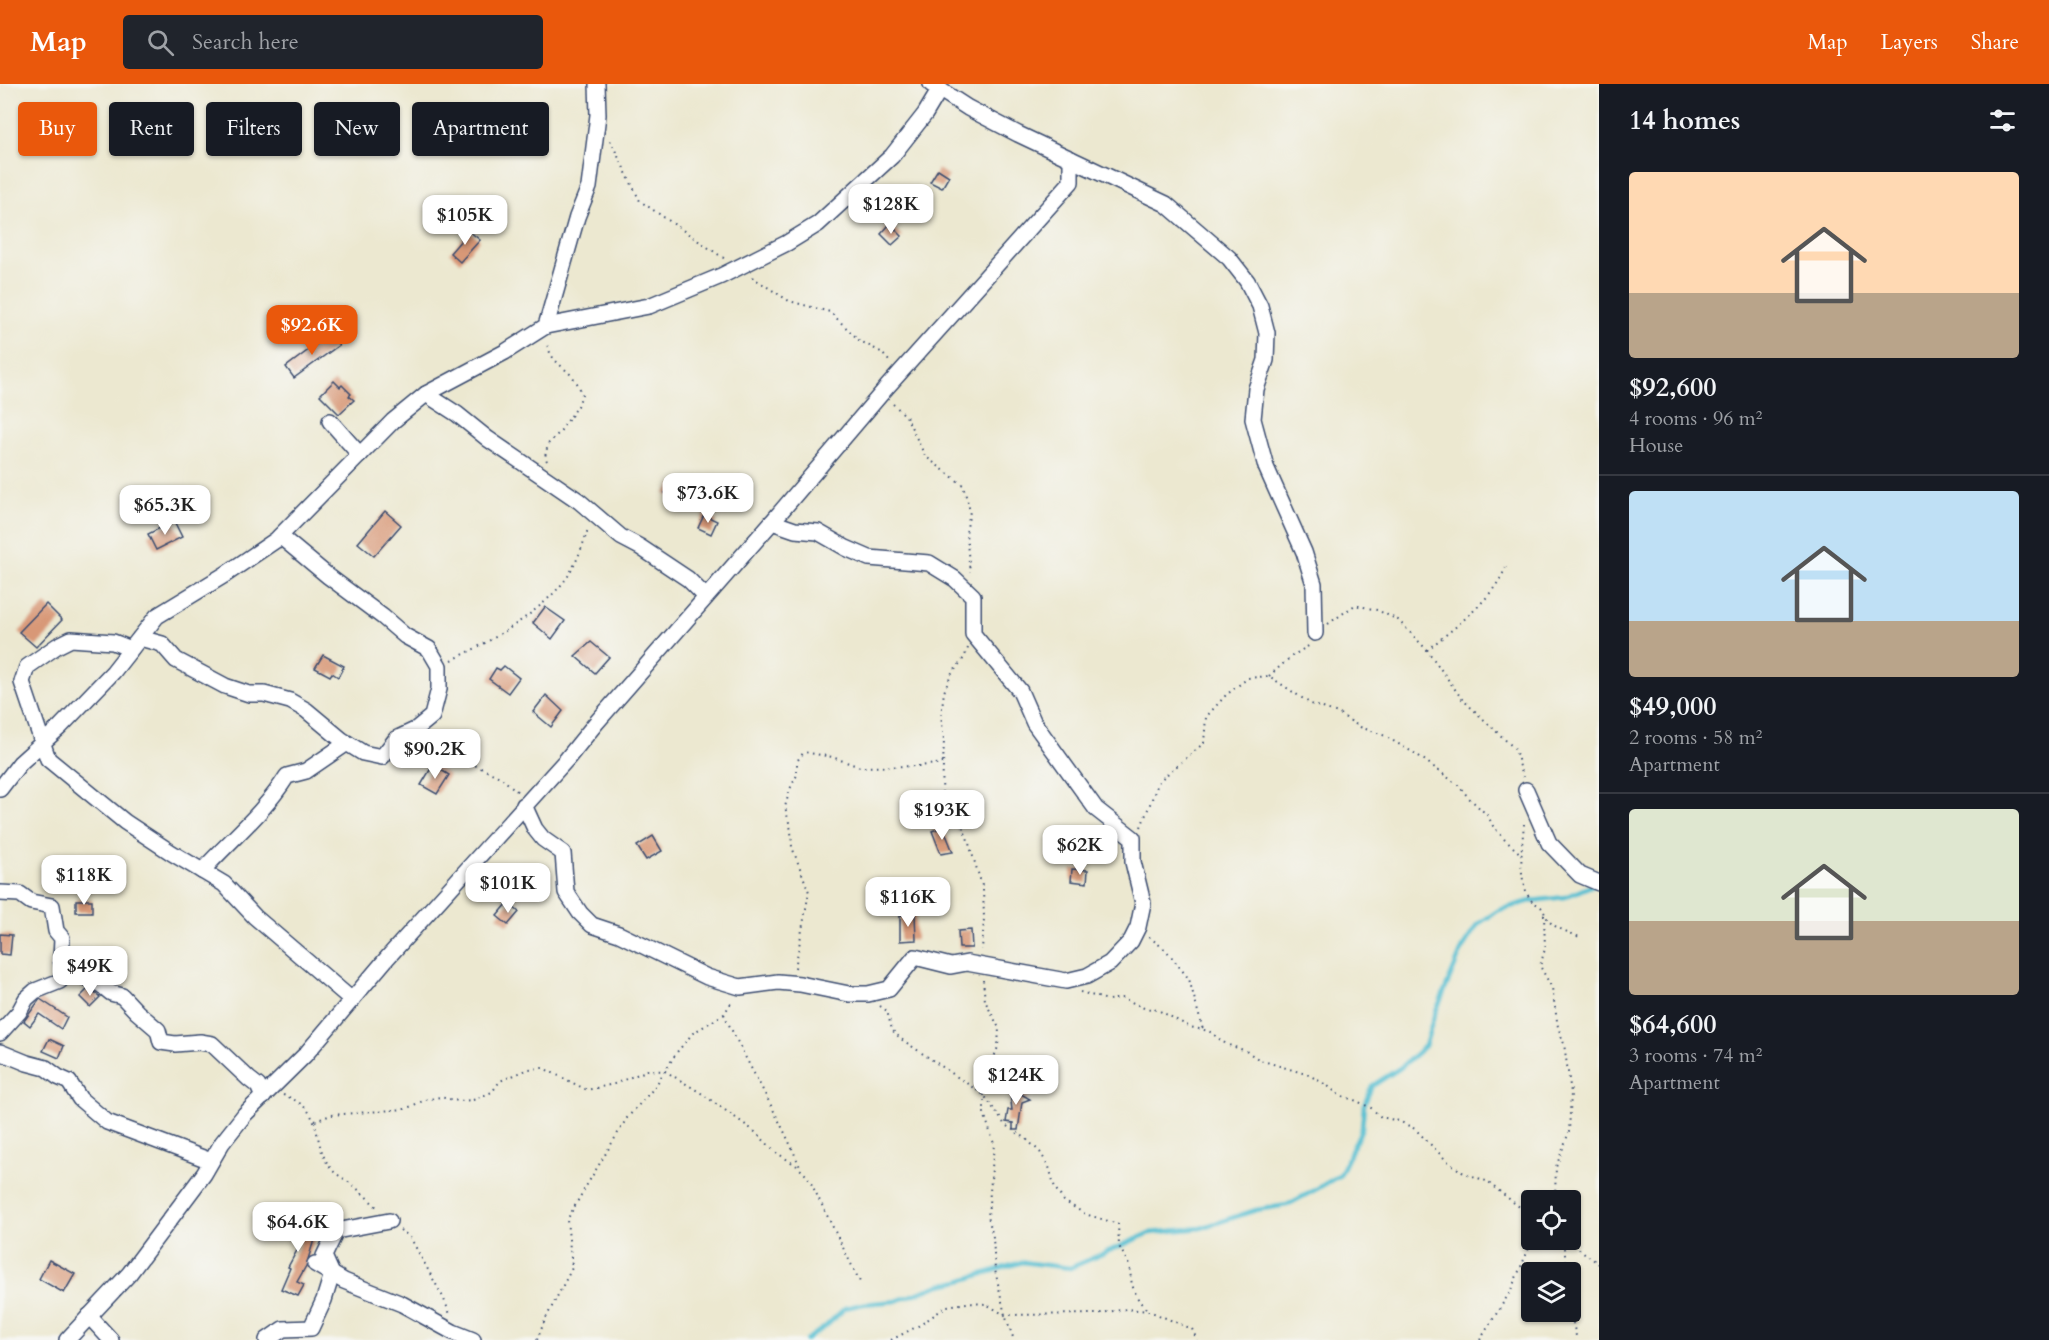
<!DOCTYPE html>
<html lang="en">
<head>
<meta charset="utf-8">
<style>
  :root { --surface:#171b24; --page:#20242c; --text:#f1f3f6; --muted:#9ea1a6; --line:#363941; --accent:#ea580c }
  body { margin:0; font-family:Cardo,serif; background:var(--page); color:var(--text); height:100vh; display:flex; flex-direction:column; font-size:22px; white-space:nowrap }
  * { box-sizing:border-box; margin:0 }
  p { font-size:20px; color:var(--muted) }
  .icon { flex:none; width:33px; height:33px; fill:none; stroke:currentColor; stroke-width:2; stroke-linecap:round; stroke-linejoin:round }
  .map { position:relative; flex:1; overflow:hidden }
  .drawer { display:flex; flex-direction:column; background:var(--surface); width:450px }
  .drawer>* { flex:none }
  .top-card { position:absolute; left:18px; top:18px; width:570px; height:54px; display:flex; gap:12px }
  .fabs { position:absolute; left:1521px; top:1106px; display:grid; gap:12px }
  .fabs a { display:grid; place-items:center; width:60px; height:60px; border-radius:6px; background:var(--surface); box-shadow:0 2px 4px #0004; font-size:30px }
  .price { position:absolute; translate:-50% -51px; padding:0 14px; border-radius:12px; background:#fff; color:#222; font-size:20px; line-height:39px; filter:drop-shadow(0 2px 3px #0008) }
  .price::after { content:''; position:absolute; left:50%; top:36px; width:18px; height:14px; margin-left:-9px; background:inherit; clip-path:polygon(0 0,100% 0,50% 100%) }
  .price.active { background:var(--accent); color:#fff }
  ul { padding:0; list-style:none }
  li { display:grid; align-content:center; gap:12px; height:318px; padding:0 30px }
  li+li { border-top:2px solid var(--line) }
  li span { display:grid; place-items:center; height:186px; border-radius:6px; color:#555 }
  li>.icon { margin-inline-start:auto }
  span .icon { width:108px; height:108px; fill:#fffc; stroke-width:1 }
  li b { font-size:26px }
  h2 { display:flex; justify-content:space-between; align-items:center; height:72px; padding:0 30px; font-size:26px }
  .pill { padding:0 21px; border-radius:6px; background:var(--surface); box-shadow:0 2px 4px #0004; font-size:21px; line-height:54px }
  .pill.active { background:var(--accent); color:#fff }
  header { display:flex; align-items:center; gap:36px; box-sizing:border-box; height:84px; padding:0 30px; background:var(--accent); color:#fff }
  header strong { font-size:28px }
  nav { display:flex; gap:33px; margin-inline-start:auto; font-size:21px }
  .search { width:420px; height:54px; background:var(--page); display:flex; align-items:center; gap:15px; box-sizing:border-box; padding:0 21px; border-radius:6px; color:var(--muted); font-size:22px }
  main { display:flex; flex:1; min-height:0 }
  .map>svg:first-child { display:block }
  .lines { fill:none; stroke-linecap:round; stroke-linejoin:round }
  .stream { stroke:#55bfd2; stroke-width:4.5 }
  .building { fill:#d89877 }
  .minor-casing { stroke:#3a4b6f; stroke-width:18 }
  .path { stroke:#3a4b6f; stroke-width:2; stroke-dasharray:1.5 4.5; stroke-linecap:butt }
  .minor { stroke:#fff; stroke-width:15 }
</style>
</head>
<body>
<header>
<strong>Map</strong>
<div class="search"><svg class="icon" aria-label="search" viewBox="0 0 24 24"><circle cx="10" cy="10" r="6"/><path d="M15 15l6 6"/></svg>Search here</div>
<nav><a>Map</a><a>Layers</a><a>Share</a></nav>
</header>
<main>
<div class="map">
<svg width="1599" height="1256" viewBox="0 0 1599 1256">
  <rect width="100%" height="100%" fill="#f6f6f2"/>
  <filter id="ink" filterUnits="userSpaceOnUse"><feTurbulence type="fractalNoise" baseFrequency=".0167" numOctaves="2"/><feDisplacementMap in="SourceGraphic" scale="12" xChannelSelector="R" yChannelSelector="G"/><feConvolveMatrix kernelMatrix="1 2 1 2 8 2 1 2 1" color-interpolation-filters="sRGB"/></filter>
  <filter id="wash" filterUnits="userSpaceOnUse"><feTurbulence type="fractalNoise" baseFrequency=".008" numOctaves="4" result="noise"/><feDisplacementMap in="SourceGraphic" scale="24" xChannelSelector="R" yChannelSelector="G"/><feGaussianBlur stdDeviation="1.35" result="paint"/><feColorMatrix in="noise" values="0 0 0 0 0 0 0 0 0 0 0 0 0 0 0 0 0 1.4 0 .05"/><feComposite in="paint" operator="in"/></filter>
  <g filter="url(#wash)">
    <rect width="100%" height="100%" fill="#ece8d0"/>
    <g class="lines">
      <polyline class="stream" points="806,1256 825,1243 845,1224 863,1220 896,1217 940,1201 960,1197 1022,1178 1070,1184 1150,1149 1201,1144 1256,1126 1287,1121 1313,1107 1340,1091 1362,1044 1364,1021 1372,1002 1400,984 1425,962 1434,932 1463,863 1478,840 1499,826 1531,817 1565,813 1593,801"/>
    </g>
    <g id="blocks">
      <g class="building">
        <polygon points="938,85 949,92 942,104 930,98"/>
        <polygon points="890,140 902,152 892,161 881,150"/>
        <polygon points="469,147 480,156 460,178 450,169"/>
        <polygon points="330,250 339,261 294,294 286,283"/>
        <polygon points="334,297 340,303 342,301 351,310 349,312 354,316 339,330 320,311"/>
        <polygon points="675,398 685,408 676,418 665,409"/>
        <polygon points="385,427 401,441 374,472 358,459"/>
        <polygon points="704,431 717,437 711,450 698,444"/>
        <polygon points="174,437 182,453 156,466 148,450"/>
        <polygon points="46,520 62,536 36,563 19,548"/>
        <polygon points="545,523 565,537 552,555 533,539"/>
        <polygon points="591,558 609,573 595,589 575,572"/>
        <polygon points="323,571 344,582 338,593 332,589 330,592 315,584"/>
        <polygon points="504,582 519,594 508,609 489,595 496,584 500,586"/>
        <polygon points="546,611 563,627 551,643 533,628"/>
        <polygon points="433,681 449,691 437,710 421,701"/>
        <polygon points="943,743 953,768 941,770 932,747"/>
        <polygon points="653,752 662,767 646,776 637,762"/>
        <polygon points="1072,785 1088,786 1087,799 1071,797"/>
        <rect x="76" y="816" width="16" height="12"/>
        <polygon points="508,819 519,828 508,841 497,832"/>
        <polygon points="915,830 916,856 900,857 900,831"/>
        <polygon points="971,846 972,864 959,864 958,847"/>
        <polygon points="0,850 12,851 10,871 0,870"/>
        <polygon points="89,904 100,913 90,923 80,913"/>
        <polygon points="40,915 67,933 61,945 39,930 30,942 24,937"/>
        <polygon points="49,955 64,962 59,974 43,967"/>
        <polygon points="1020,1000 1021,1010 1030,1015 1022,1018 1018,1046 1013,1046 1013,1039 1006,1038 1008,1026 1012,1026 1009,1001"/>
        <polygon points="286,1131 296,1138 291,1144 306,1149 314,1134 320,1136 306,1182 297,1198 304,1201 298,1212 281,1205 290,1184 288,1183 301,1159 277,1141"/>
        <polygon points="49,1176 75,1190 64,1209 39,1195"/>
      </g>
    </g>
  </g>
  <g filter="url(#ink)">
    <use href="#blocks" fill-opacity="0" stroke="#3a4b6f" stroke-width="1.5"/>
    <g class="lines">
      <g class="minor-casing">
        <g id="minor">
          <polyline points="931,0 968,24 1018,50 1166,120 1229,174 1247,197 1260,222 1267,249 1266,276 1256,305 1253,335 1266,383 1304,468 1314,500 1315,549"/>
          <polyline points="546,242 649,222 721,192 787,159 818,140 892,72 925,30 940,5"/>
          <polyline points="426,310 457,330 488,355 579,417 621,453 640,463 688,495 706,513"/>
          <polyline points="330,337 360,371"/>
          <polyline points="772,438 887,303 1071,98 1071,75"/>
          <polyline points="140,554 162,560 176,576 225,602 249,610 264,610 290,617 306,626 342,656 363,669 382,673 396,655 415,646 432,632 439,605 439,582 429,565 405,552 383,533 328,492 280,452"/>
          <polyline points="131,565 113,558 71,555 57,562 27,583 22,598 48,675 125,738 172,769 224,800 255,833 352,916"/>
          <polyline points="0,705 20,679 60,643 113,588 157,532 226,490 276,456 393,337 426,310 505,268 546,242 577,133 589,103 598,31 597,0"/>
          <polyline points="1526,706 1549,759 1580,791 1599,799"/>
          <path d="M202,787c29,-32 61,-57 85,-95l19,-5 41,-28"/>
          <polyline points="0,809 20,810 31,818 52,822 56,847 62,854 61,876 64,887 95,896 111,909 122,912 137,928 158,946 161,958 175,960 200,958 212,960 249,995 258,1002 263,1013"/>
          <polyline points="0,949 19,928 26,915 35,907 60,897 64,887"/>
          <polyline points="0,968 27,979 46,984 58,993 69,998 80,1015 107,1038 211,1077"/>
          <polyline points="315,1180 344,1197 402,1220 453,1248 473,1256"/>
          <polyline points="89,1232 111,1256"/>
          <polyline points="67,1256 129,1190 204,1090 222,1059 245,1030 305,971 388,873 567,675 596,639 772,438 795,446 818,448 846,464 869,474 929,479 955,495 973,512 973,550 1020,607 1034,639 1096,725 1133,754 1133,778 1143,819 1138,843 1131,857 1110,879 1087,892 1066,897 967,879 951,882 915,873 889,905 868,910 849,910 800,900 778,898 740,903 707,893 619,850 592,841 580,829 566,808 563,769 543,755 535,745 524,721"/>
          <polyline points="267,1256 283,1245 311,1244 324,1216 332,1190 324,1172 336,1147 389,1137"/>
        </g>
      </g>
      <g class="path">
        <polyline points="610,56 640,117 725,175"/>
        <polyline points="752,193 789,217 830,228 860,257 881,268 890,278"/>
        <polyline points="893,320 906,332 925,372 963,401 970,427 966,449 970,488"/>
        <path d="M547,377l-2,-4 3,-13 11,-11 19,-27 4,-12c-2,-5 -4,-10 -7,-14 -11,-15 -23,-16 -28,-36"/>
        <polyline points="1328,540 1355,521 1377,526 1398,536 1427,566 1462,615 1515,665 1523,693"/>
        <polyline points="968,564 964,574 951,591 944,608 941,631 944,656 942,708 953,723 967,753 983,805 984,834 982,866"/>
        <path d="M1427,566c27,-22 70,-53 80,-87"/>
        <path d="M452,576c38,-18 92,-49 116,-84 9,-14 15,-31 20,-47"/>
        <polyline points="1269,592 1292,572 1310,561"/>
        <polyline points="431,653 431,656 470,679 500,693 518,708"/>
        <path d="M1524,740c-2,23 -7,53 6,75 3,4 7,5 11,8 4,5 5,12 10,16 8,7 21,10 30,15"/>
        <polyline points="1141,743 1159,697 1204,659 1206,633 1226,611 1248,594 1269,592 1311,620 1338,629 1360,643 1383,651 1416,670 1458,701 1468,713 1488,732 1493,742 1505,756 1522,771"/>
        <polyline points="1544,831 1545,865 1540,882 1552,904 1558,943 1564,960 1571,1009 1569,1048 1556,1083 1555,1112 1557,1116"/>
        <polyline points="1149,853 1166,866 1189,895 1203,946"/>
        <polyline points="795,884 809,808 792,763 791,746 785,723 790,705 797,691 797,677 804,668 832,673 860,683 920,682 943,679"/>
        <polyline points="983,896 985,917 999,944 998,963 989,986 984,1011 984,1029 994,1060 988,1132 993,1153 995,1186 1005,1231 1014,1256"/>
        <polyline points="1080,908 1108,916 1123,914 1144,924 1158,926 1190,943 1209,947 1226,960 1246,967 1260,976 1309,991 1328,1002 1339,1011 1357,1017 1371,1024 1381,1033 1399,1037 1415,1045 1446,1076 1462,1088 1486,1097 1526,1128 1532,1135"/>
        <polyline points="880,922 887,927 892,946 901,955 984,1011 1005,1041 1024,1053 1040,1068 1049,1083 1055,1104 1064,1117 1085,1130 1118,1140 1119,1162 1129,1181 1132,1201 1139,1217 1149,1227"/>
        <path d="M724,930c24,52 55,101 76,153"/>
        <path d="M283,1011c43,15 27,42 46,71 6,9 14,11 22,18 10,7 19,17 28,25"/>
        <polyline points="315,1037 331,1031 405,1025 425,1016 440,1013 458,1017 473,1016 492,1008 500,997 529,985 543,984 587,1006 614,1000 648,986 665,987 701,1009 754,1047 777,1069 797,1082 808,1093 861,1200"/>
        <polyline points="400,1146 410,1153 443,1213 450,1230"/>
        <polyline points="1563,1156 1578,1164 1599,1180"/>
        <polyline points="1563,1158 1566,1177 1564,1188"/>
        <polyline points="1570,1227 1577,1256"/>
        <polyline points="537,1256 545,1236 572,1184 567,1136 585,1104 627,1034 654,1004 677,968 693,949 724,930 733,916"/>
        <polyline points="891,1256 920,1241 947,1222 967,1219 986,1220 1005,1231 1096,1230 1126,1225 1149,1227 1192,1245 1197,1256"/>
        <polyline points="1480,1256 1510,1208 1533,1155"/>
      </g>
      <use href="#minor" class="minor"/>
    </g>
  </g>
</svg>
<div class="fabs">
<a><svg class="icon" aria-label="locate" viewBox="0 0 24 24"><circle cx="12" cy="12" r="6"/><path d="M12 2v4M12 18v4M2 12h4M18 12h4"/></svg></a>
<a><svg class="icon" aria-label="layers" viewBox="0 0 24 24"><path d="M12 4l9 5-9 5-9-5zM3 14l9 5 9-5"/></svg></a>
</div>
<b class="price" style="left:891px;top:151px">$128K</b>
<b class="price" style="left:465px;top:162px">$105K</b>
<b class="price active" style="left:312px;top:272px">$92.6K</b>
<b class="price" style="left:708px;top:440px">$73.6K</b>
<b class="price" style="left:165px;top:452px">$65.3K</b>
<b class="price" style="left:435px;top:696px">$90.2K</b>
<b class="price" style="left:942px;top:757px">$193K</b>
<b class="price" style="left:1080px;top:792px">$62K</b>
<b class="price" style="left:84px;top:822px">$118K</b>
<b class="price" style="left:508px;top:830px">$101K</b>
<b class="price" style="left:908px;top:844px">$116K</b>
<b class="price" style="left:90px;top:913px">$49K</b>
<b class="price" style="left:1016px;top:1022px">$124K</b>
<b class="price" style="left:298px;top:1169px">$64.6K</b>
<div class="top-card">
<a class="pill active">Buy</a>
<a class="pill">Rent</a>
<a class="pill">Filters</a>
<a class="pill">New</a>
<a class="pill">Apartment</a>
</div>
</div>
<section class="drawer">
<h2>14 homes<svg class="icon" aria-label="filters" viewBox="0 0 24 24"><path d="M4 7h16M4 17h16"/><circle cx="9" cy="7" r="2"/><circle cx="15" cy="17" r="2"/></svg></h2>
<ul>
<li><span style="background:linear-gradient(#ffd9b3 65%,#b9a48a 0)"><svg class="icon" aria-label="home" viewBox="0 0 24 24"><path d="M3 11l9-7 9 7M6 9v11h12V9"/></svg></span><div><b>$92,600</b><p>4 rooms · 96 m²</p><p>House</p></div></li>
<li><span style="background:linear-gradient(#bfe0f5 70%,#b9a48a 0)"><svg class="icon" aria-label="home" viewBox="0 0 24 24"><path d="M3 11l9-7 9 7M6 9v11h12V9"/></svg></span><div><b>$49,000</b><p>2 rooms · 58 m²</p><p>Apartment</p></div></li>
<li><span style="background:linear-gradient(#dfe7d0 60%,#b9a48a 0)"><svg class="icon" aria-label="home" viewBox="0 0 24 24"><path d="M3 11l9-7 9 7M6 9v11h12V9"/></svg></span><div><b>$64,600</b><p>3 rooms · 74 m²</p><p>Apartment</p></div></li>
</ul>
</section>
</main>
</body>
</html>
